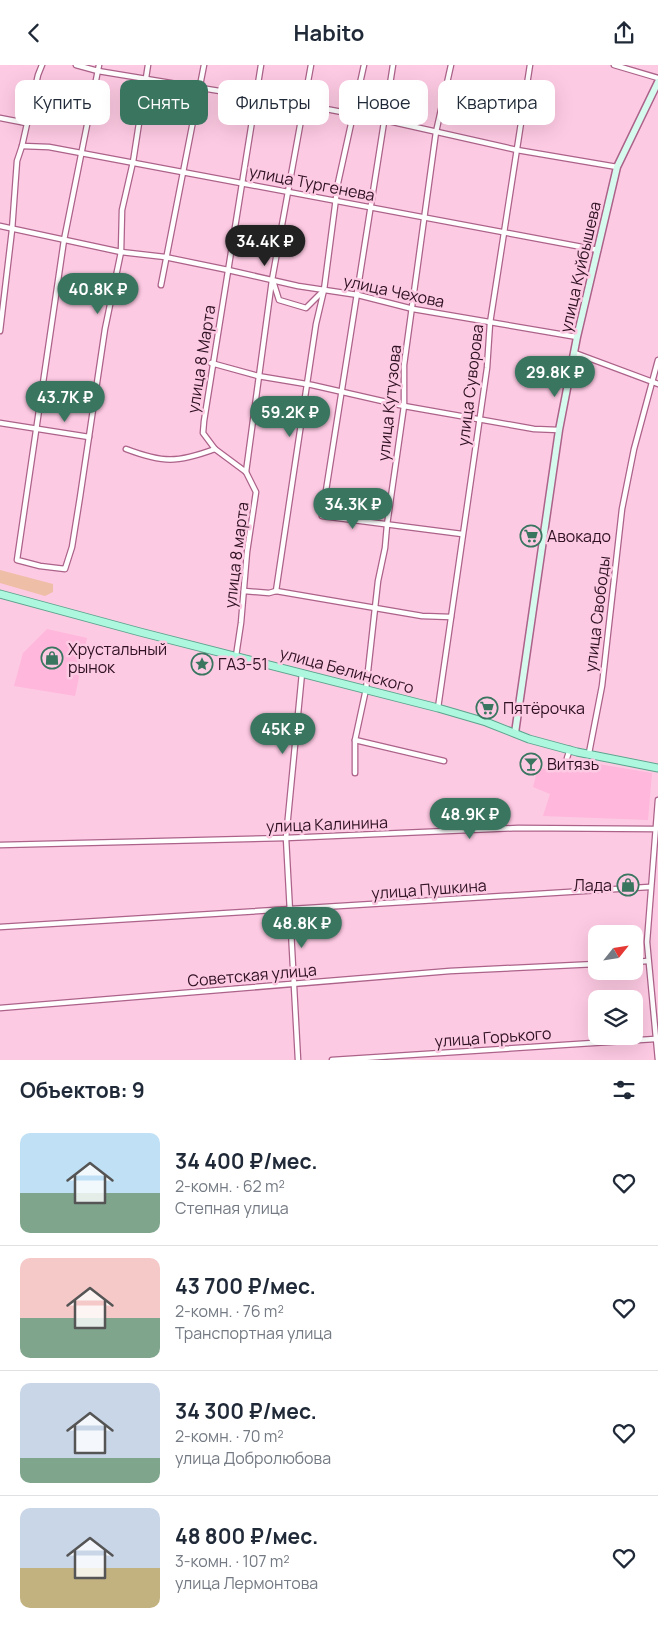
<!DOCTYPE html>
<html lang="ru">
<head>
<meta charset="utf-8">
<style>
  :root { --surface:#fff; --page:#f2f2f3; --text:#1f2937; --muted:#747a83; --line:#e0e1e3; --accent:#3a7560 }
  body { margin:0; font-family:Manrope,sans-serif; background:var(--page); color:var(--text); height:100vh; display:flex; flex-direction:column; font-size:19px; white-space:nowrap }
  * { box-sizing:border-box; margin:0 }
  p { font-size:16px; color:var(--muted) }
  .icon { flex:none; width:28px; height:28px; fill:none; stroke:currentColor; stroke-width:2; stroke-linecap:round; stroke-linejoin:round }
  .map { position:relative; height:995px; overflow:hidden }
  .sheet { display:flex; flex-direction:column; background:var(--surface); flex:1 }
  .sheet>* { flex:none }
  .hud { position:absolute; left:15px; top:15px; width:629px; height:45px; display:flex; gap:10px }
  .needle { width:32px; rotate:60deg }
  .fabs { position:absolute; left:588px; top:860px; display:grid; gap:10px }
  .fabs a { display:grid; place-items:center; width:55px; height:55px; border-radius:10px; background:var(--surface); box-shadow:0 5px 20px #0002; font-size:25px }
  .price { position:absolute; translate:-50% -42px; padding:0 11px; border-radius:18px; background:var(--accent); color:#fff; font-size:16px; line-height:32px; filter:drop-shadow(0 1px 2px #0008) }
  .price::after { content:''; position:absolute; left:50%; top:30px; width:15px; height:11px; margin-left:-8px; background:inherit; clip-path:polygon(0 0,100% 0,50% 100%) }
  .price.on { background:#222; color:#fff }
  ul { padding:0; list-style:none }
  li { display:flex; align-items:center; gap:15px; height:125px; padding:0 20px }
  li+li { border-top:1px solid var(--line) }
  li span { display:grid; place-items:center; flex:none; width:140px; height:100px; border-radius:10px; color:#555 }
  li>.icon { margin-inline-start:auto }
  span .icon { width:60px; height:60px; fill:#fffc; stroke-width:1 }
  li b { font-size:21px }
  h2 { display:flex; justify-content:space-between; align-items:center; height:60px; padding:0 20px; font-size:21px }
  .pill { padding:0 18px; border-radius:10px; background:var(--surface); box-shadow:0 5px 20px #0002; font-size:18px; line-height:45px }
  .pill.on { background:var(--accent); color:#fff }
  header { display:flex; justify-content:space-between; align-items:center; height:65px; padding:0 20px; background:var(--surface); font-size:22px; font-weight:700 }
  .map>svg:first-child { display:block }
  .built { fill:#ffb7db }
  .green { fill:#eebea6 }
  .lines { fill:none; stroke-linecap:round; stroke-linejoin:round }
  .street-casing { stroke:#ac6289; stroke-width:7 }
  .secondary-casing { stroke:#ac6289; stroke-width:9 }
  .primary-casing { stroke:#5ca38d; stroke-width:9 }
  .street { stroke:#fff; stroke-width:4.5 }
  .secondary { stroke:#d6fbee; stroke-width:6 }
  .primary { stroke:#acf7dd; stroke-width:7 }
  .labels { text-anchor:middle; dominant-baseline:central; stroke-width:5; stroke-linejoin:round; paint-order:stroke }
  .street-label { font-size:16px; fill:#2f1122; stroke:#fdcae3 }
  .poi-label { font-size:16px; fill:#2f1122; stroke:#fdcae3; text-anchor:start }
</style>
</head>
<body>
<header><svg class="icon" aria-label="back" viewBox="0 0 24 24"><path d="M15 5l-7 7 7 7"/></svg>Habito<svg class="icon" aria-label="share" viewBox="0 0 24 24"><path d="M12 15V3M7 8l5-5 5 5M5 13v7h14v-7"/></svg></header>
<div class="map">
<svg width="658" height="995" viewBox="0 0 658 995">
  <rect width="100%" height="100%" fill="#fdcae3"/>
  <g class="built">
    <polygon points="47,564 87,573 75,631 14,621 23,588"/>
    <polygon points="562,693 652,708 648,755 543,751 550,729 533,722 538,702 558,707"/>
  </g>
  <polygon class="green" points="0,505 53,519 53,527 45,531 0,518"/>
  <g class="lines">
    <g class="street-casing">
      <g id="street">
        <polyline points="76,0 98,6 305,40 384,55 517,85 617,102"/>
        <polyline points="99,0 64,175 17,495 40,501 65,504 72,482 80,432 105,264 121,187 122,145 133,97 148,0"/>
        <polyline points="393,0 322,451 462,469"/>
        <polyline points="614,0 658,13"/>
        <polyline points="0,53 26,58"/>
        <polyline points="22,81 49,82 598,185"/>
        <polyline points="0,161 121,187 165,192 228,205 298,221 358,230 413,244 577,272"/>
        <polyline points="273,216 279,235 306,243 323,226"/>
        <polyline points="161,220 204,0"/>
        <polyline points="0,266 12,165 17,96 22,81 38,10 42,0"/>
        <polyline points="575,288 658,319"/>
        <polyline points="211,298 258,311 312,320 404,341 534,364 559,365"/>
        <polyline points="0,358 89,372"/>
        <path d="M126,384c37,14 51,14 89,0l31,23 10,20 -9,60 -6,71 -5,33"/>
        <polyline points="215,384 203,368 204,356 261,0"/>
        <polyline points="246,407 272,215 311,0"/>
        <polyline points="244,526 269,528 276,526"/>
        <polyline points="276,526 316,259 324,225 338,118 364,0"/>
        <polyline points="276,526 422,551 451,552"/>
        <polyline points="438,643 487,303 490,258 530,0"/>
        <polyline points="355,675 444,696"/>
        <polyline points="589,688 602,621 622,444 634,384 658,295"/>
        <polyline points="567,693 570,684"/>
        <polyline points="355,708 355,675 366,624 378,516 385,483 387,460 404,341 404,300 436,67 451,0"/>
        <polyline points="0,780 286,773 518,763 654,764"/>
        <polyline points="0,862 649,822"/>
        <polyline points="634,897 648,896"/>
        <polyline points="0,943 450,906 596,899"/>
        <polyline points="298,995 286,773 302,608"/>
        <polyline points="332,995 655,974"/>
        <polyline points="658,995 647,877 658,735"/>
      </g>
    </g>
    <g class="secondary-casing">
      <polyline id="secondary" points="515,668 559,365 577,272 617,102 658,17"/>
    </g>
    <g class="primary-casing">
      <polyline id="primary" points="0,529 140,567 438,643 486,657 529,674 577,687 658,703"/>
    </g>
    <use href="#street" class="street"/>
    <use href="#secondary" class="secondary"/>
    <use href="#primary" class="primary"/>
  </g>
  <defs>
    <g id="supermarket-ring" transform="scale(1.125)"><circle r="9.5" fill="#fdcae3" stroke="#3a7560" stroke-width="1.5"/><path d="M-6-5.5h2.5l.6 2H6L4.5 2H-2.5L-4.4-4H-6ZM-1.5 3.2a1.3 1.3 0 1 0 .1 0ZM3 3.2a1.3 1.3 0 1 0 .1 0Z" fill="#3a7560"/></g>
    <g id="shop-ring" transform="scale(1.125)"><circle r="9.5" fill="#fdcae3" stroke="#3a7560" stroke-width="1.5"/><path d="M-5-2.5h2.3a2.7 3.5 0 0 1 5.4 0H5L5.5 6h-11ZM-1.5-2.5h3a1.5 2.3 0 0 0-3 0Z" fill="#3a7560"/></g>
    <g id="sight-ring" transform="scale(1.125)"><circle r="9.5" fill="#fdcae3" stroke="#3a7560" stroke-width="1.5"/><path d="M0-6L1.8-2.2L6-1.7L2.9 1.2L3.7 5.4L0 3.3L-3.7 5.4L-2.9 1.2L-6-1.7L-1.8-2.2Z" fill="#3a7560"/></g>
    <g id="bar-ring" transform="scale(1.125)"><circle r="9.5" fill="#fdcae3" stroke="#3a7560" stroke-width="1.5"/><path d="M-6-5H6L.8 .8V4.5H3.5V6h-7V4.5H-.8V.8Z" fill="#3a7560"/></g>
  </defs>
  <g fill-rule="evenodd">
    <use href="#supermarket-ring" x="531" y="471"/>
    <use href="#shop-ring" x="52" y="593"/>
    <use href="#sight-ring" x="202" y="599"/>
    <use href="#supermarket-ring" x="487" y="643"/>
    <use href="#bar-ring" x="531" y="699"/>
    <use href="#shop-ring" x="628" y="820"/>
  </g>
  <g class="labels">
    <g class="street-label">
      <text transform="translate(312 118) rotate(11)">улица Тургенева</text>
      <text transform="translate(580 202) rotate(-77)">улица Куйбышева</text>
      <text transform="translate(394 226) rotate(12)">улица Чехова</text>
      <text transform="translate(201 294) rotate(-81)">улица 8 Марта</text>
      <text transform="translate(470 320) rotate(-83)">улица Суворова</text>
      <text transform="translate(389 338) rotate(-84)">улица Кутузова</text>
      <text transform="translate(236 490) rotate(-83)">улица 8 марта</text>
      <text transform="translate(597 549) rotate(-83)">улица Свободы</text>
      <text transform="translate(347 605) rotate(15)">улица Белинского</text>
      <text transform="translate(327 759) rotate(-2)">улица Калинина</text>
      <text transform="translate(429 824) rotate(-4)">улица Пушкина</text>
      <text transform="translate(252 910) rotate(-5)">Советская улица</text>
      <text transform="translate(493 972) rotate(-4)">улица Горького</text>
    </g>
    <g class="poi-label">
      <text x="547" y="471">Авокадо</text>
      <text x="68" y="584">Хрустальный<tspan x="68" dy="18">рынок</tspan></text>
      <text x="218" y="599">ГАЗ-51</text>
      <text x="503" y="643">Пятёрочка</text>
      <text x="547" y="699">Витязь</text>
      <text x="612" y="820" text-anchor="end">Лада</text>
    </g>
  </g>
</svg>
<div class="fabs">
<a><svg class="needle" viewBox="-14 -14 28 28"><path d="M0-13l5 13h-10z" fill="#e53935"/><path d="M0 13l5-13h-10z" fill="#747a83"/></svg></a>
<a><svg class="icon" aria-label="layers" viewBox="0 0 24 24"><path d="M12 4l9 5-9 5-9-5zM3 14l9 5 9-5"/></svg></a>
</div>
<b class="price on" style="left:265px;top:202px">34.4K ₽</b>
<b class="price" style="left:98px;top:250px">40.8K ₽</b>
<b class="price" style="left:555px;top:333px">29.8K ₽</b>
<b class="price" style="left:65px;top:358px">43.7K ₽</b>
<b class="price" style="left:290px;top:373px">59.2K ₽</b>
<b class="price" style="left:353px;top:465px">34.3K ₽</b>
<b class="price" style="left:283px;top:690px">45K ₽</b>
<b class="price" style="left:470px;top:775px">48.9K ₽</b>
<b class="price" style="left:302px;top:884px">48.8K ₽</b>
<div class="hud">
<a class="pill">Купить</a>
<a class="pill on">Снять</a>
<a class="pill">Фильтры</a>
<a class="pill">Новое</a>
<a class="pill">Квартира</a>
</div>
</div>
<section class="sheet">
<h2>Объектов: 9<svg class="icon" aria-label="filters" viewBox="0 0 24 24"><path d="M4 7h16M4 17h16"/><circle cx="9" cy="7" r="2"/><circle cx="15" cy="17" r="2"/></svg></h2>
<ul>
<li><span style="background:linear-gradient(#bfe0f5 60%,#7fa58c 0)"><svg class="icon" aria-label="home" viewBox="0 0 24 24"><path d="M3 11l9-7 9 7M6 9v11h12V9"/></svg></span><div><b>34 400 ₽/мес.</b><p>2-комн. · 62 m²</p><p>Степная улица</p></div><svg class="icon" aria-label="heart" viewBox="0 0 24 24"><path d="M12 20l-8-8c-3-5 5-10 8-4 3-6 11-1 8 4z"/></svg></li>
<li><span style="background:linear-gradient(#f6c9c9 60%,#7fa58c 0)"><svg class="icon" aria-label="home" viewBox="0 0 24 24"><path d="M3 11l9-7 9 7M6 9v11h12V9"/></svg></span><div><b>43 700 ₽/мес.</b><p>2-комн. · 76 m²</p><p>Транспортная улица</p></div><svg class="icon" aria-label="heart" viewBox="0 0 24 24"><path d="M12 20l-8-8c-3-5 5-10 8-4 3-6 11-1 8 4z"/></svg></li>
<li><span style="background:linear-gradient(#c9d6e8 75%,#7fa58c 0)"><svg class="icon" aria-label="home" viewBox="0 0 24 24"><path d="M3 11l9-7 9 7M6 9v11h12V9"/></svg></span><div><b>34 300 ₽/мес.</b><p>2-комн. · 70 m²</p><p>улица Добролюбова</p></div><svg class="icon" aria-label="heart" viewBox="0 0 24 24"><path d="M12 20l-8-8c-3-5 5-10 8-4 3-6 11-1 8 4z"/></svg></li>
<li><span style="background:linear-gradient(#c9d6e8 60%,#c2b280 0)"><svg class="icon" aria-label="home" viewBox="0 0 24 24"><path d="M3 11l9-7 9 7M6 9v11h12V9"/></svg></span><div><b>48 800 ₽/мес.</b><p>3-комн. · 107 m²</p><p>улица Лермонтова</p></div><svg class="icon" aria-label="heart" viewBox="0 0 24 24"><path d="M12 20l-8-8c-3-5 5-10 8-4 3-6 11-1 8 4z"/></svg></li>
</ul>
</section>
</body>
</html>
